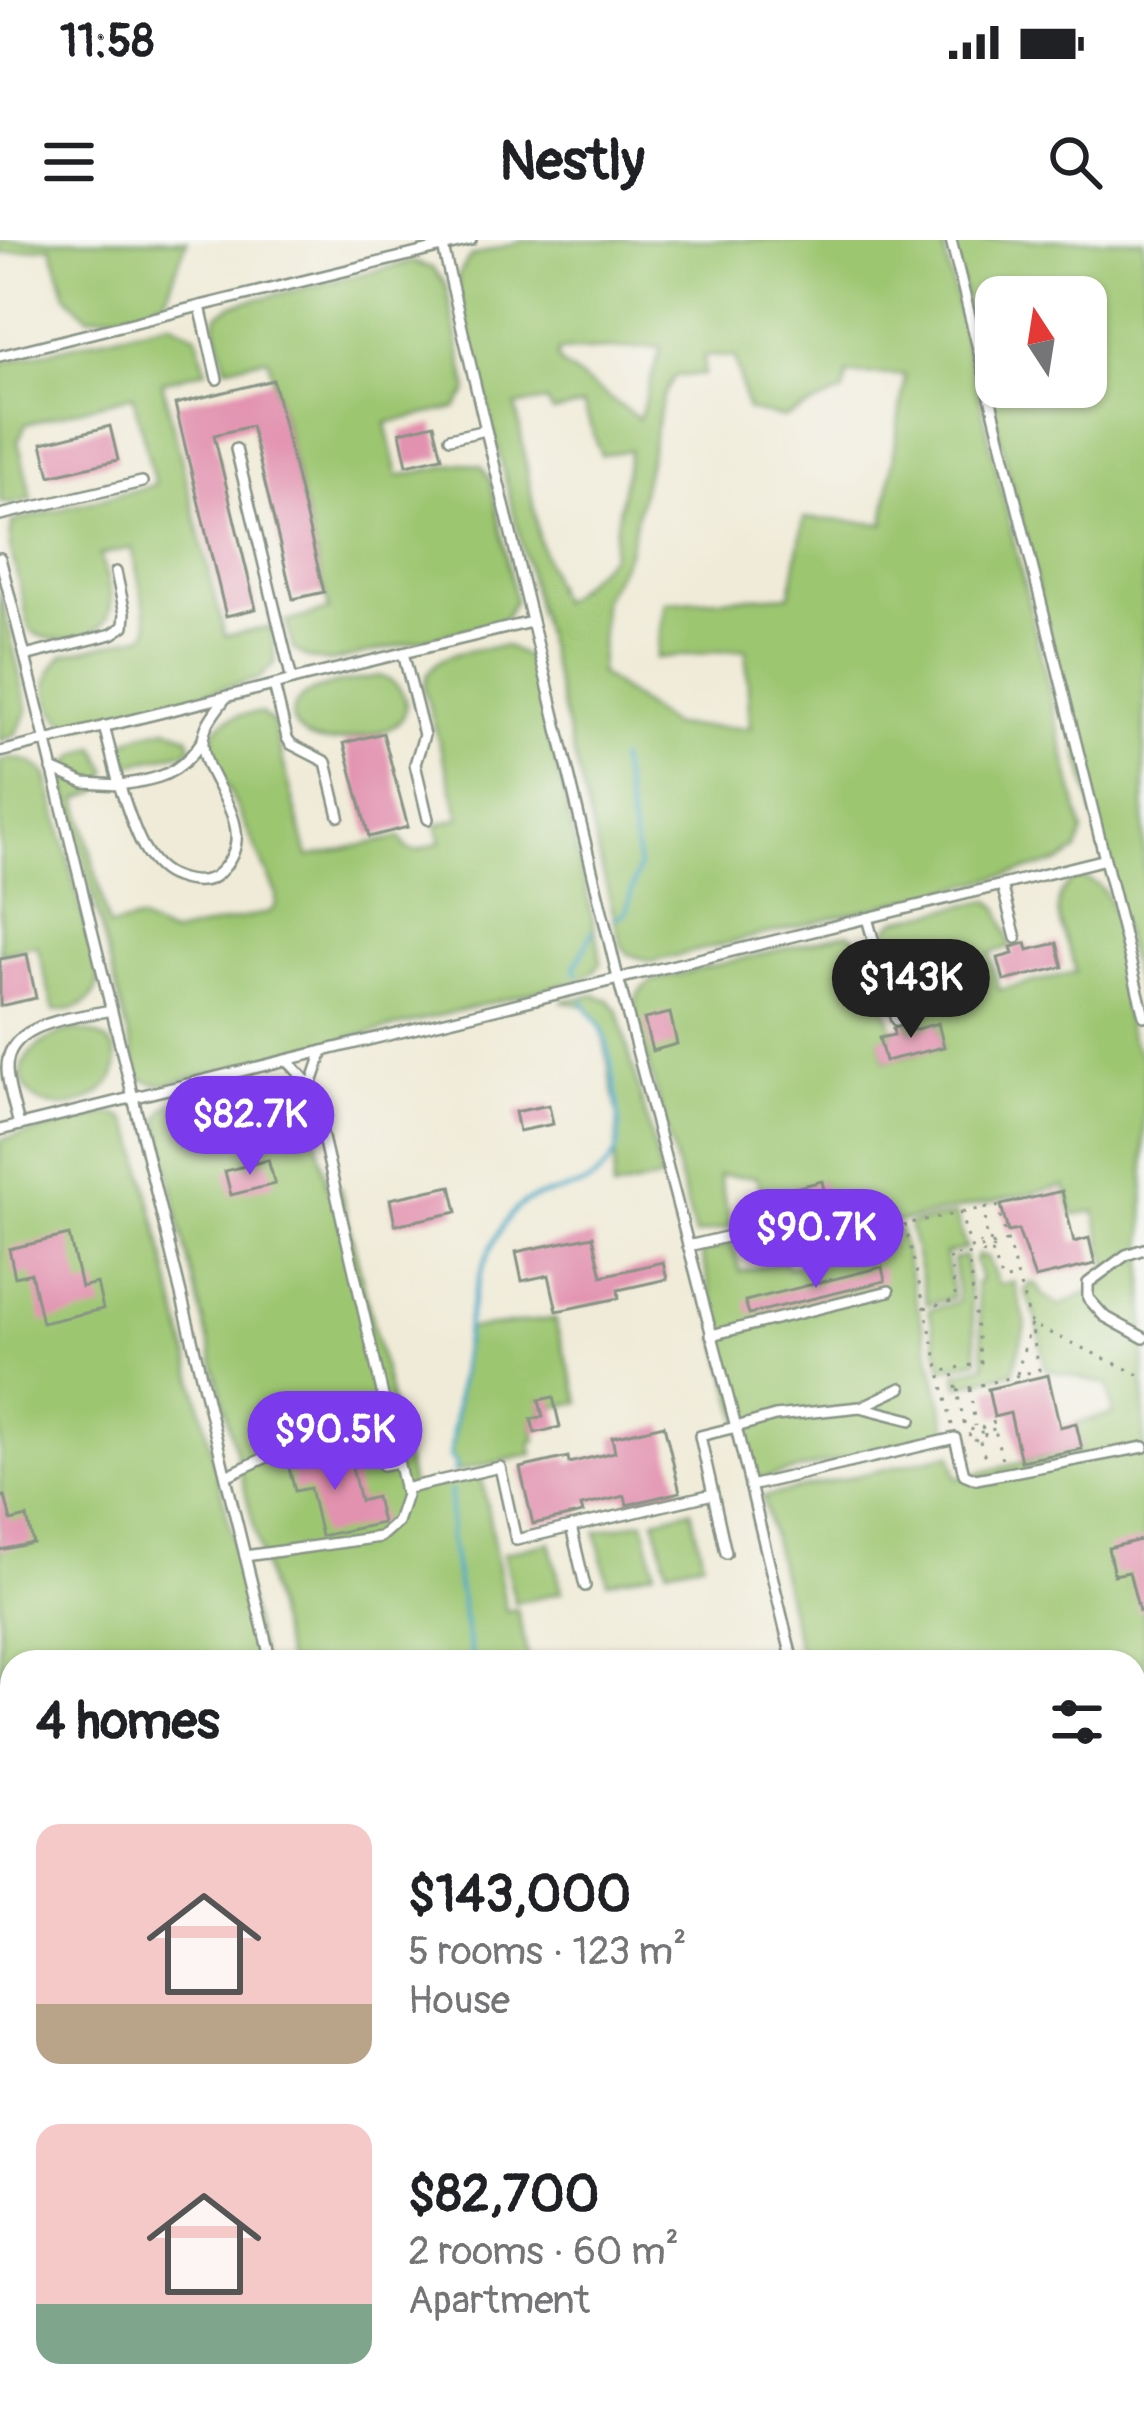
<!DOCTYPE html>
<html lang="en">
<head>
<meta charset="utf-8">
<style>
  :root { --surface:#fff; --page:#f2f2f2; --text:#202124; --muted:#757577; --accent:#7c3aed }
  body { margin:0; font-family:Pangolin,sans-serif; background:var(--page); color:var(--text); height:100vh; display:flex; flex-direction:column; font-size:45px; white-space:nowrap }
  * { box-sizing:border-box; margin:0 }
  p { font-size:39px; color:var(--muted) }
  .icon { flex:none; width:66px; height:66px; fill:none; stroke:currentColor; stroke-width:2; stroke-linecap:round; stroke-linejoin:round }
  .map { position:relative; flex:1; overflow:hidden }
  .drawer { position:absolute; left:0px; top:1410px; width:1146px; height:771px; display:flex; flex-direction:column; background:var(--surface); border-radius:36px 36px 0 0; box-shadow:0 3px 9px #0004 }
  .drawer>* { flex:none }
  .needle { width:78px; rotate:348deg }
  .buttons { position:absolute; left:975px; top:36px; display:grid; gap:24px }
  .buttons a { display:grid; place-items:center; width:132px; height:132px; border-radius:24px; background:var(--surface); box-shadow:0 3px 9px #0004; font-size:60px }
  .price { position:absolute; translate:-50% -102px; padding:0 27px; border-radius:42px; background:var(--accent); color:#fff; font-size:39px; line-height:78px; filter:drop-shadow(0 3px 6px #0008) }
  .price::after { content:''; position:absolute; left:50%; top:72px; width:36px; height:27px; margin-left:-18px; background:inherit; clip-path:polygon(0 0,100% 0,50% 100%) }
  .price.selected { background:#222; color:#fff }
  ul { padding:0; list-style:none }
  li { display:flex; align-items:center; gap:36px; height:300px; padding:0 36px }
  li span { display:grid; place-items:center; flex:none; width:336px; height:240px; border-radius:24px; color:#555 }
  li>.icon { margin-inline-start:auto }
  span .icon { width:144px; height:144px; fill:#fffc; stroke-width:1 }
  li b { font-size:51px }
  h2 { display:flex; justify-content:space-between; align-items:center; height:144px; padding:0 36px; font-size:51px }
  .status { display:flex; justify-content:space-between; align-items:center; height:84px; padding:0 60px; background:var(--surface); direction:ltr }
  .status svg { height:33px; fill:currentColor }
  header { display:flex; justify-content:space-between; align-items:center; height:156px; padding:0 36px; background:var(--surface); font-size:54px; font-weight:700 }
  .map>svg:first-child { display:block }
  .green { fill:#9dc671; stroke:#5e8252; stroke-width:3; fill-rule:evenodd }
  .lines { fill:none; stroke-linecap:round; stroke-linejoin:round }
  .stream { stroke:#43a7c3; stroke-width:4.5 }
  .building { fill:#e291af }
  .lane-casing { stroke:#889486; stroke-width:14 }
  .path { stroke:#889486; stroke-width:3; stroke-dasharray:3 9; stroke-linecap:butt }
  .lane { stroke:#fff; stroke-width:9 }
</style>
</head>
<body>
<div class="status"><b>11:58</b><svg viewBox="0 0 49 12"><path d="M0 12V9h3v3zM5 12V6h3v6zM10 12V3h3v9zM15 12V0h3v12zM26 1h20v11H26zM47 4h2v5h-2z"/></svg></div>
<header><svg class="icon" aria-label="menu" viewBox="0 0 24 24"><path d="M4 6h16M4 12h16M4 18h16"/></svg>Nestly<svg class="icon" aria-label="search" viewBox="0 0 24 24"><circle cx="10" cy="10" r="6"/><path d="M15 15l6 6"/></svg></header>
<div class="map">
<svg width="1144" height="2179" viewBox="0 0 1144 2179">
  <rect width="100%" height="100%" fill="#f6f6f2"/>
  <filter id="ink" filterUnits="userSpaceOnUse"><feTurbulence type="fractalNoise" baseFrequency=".00833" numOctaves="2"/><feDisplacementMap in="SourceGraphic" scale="24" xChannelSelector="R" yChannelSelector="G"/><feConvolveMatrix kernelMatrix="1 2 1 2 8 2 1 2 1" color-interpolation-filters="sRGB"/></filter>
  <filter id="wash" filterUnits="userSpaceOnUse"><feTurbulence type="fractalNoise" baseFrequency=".004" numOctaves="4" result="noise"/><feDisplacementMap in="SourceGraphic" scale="48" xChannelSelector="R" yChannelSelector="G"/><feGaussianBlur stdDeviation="2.7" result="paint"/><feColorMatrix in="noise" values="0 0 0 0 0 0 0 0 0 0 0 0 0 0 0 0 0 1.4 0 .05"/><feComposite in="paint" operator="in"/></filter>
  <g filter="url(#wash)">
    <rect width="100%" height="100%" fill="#f0ebd8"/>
    <g class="green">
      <polygon points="0,0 187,0 166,58 137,71 88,77 66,55 51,6 0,14"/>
      <path d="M523,0h419l141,592 -6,19 -17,11 -409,100 -22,-8 -8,-9 -162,-653 -1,-16 12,-19zM661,107l-22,72 -77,-54 -5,-7 1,-7zM704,116l31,1 12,53 37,8 60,-26 3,-18 58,1 -21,149 -80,-6 -14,77 -124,7 -10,56 90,-9 4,79 -78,-2 -72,-52 3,-75 26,-48 34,-154 12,-21 29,-1zM546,161l6,11 31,-7 18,50 29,-5 -19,106 -52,47 -20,-64 -23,-133z"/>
      <path d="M951,0h193v776zM996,57h90v90h-90z"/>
      <polygon points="412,22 432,28 446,46 468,151 456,168 386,183 398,236 463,223 481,226 491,241 515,360 505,378 492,384 330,422 308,418 293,409 286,382 329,370 268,118 226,127 215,84 217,75 233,65"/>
      <path d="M170,82l27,14 9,34 -44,12 63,254 46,-9 4,36 -16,16 -172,44h-22c-22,-20 -24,-46 -2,-68l82,-20 4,-7 -17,-80 -32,7c4,15 12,34 11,49 -2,36 -57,45 -81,26l-20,-84 2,-24 143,-37 -22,-90 -107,29 -8,17 14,58 -21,5 -11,-2v-139z"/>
      <polygon points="0,350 28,471 15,495 0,501"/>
      <path d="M505,406l21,10 9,20 63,265 3,22 -10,11 -18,8 -405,102h-15l-14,-7 -74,-292v-17l12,-13 19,-8 12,24 -10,21 -20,7 31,128 30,-7 31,15 100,-23 6,-7v-12l-63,-138c-6,-34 19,-41 48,-42l12,10 35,134 92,-20 7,12 10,2 24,-9 -5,-17 24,-7 -36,-130c3,-38 51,-38 81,-42z"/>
      <path d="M379,436c25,6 40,38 11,52 -13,7 -32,8 -46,12 -41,10 -71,-25 -37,-46 19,-11 51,-13 72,-18z"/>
      <path d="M167,488l21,8 3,8 -3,7 -65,15 -5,-13c8,-19 31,-20 49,-25z"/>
      <path d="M11,518c16,2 26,5 36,18l52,205c-5,24 -22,29 -45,30l-17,-66 -37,8v-192z"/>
      <path d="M1077,637c9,2 19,5 25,12 20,22 19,108 26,139 2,13 10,21 16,33v966l-10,-1v-364h-332l-39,-165 188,-43 6,24 124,-29 -5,-26 37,-9 -5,-29 -63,-16 -8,-48 -12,-30 6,-8 6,2 6,10 16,11 43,-20 8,-10 -15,-65 -22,4 -8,-29 -187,40 -4,-17 -52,12v-39l-60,14 -5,-19 -38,-2 12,52 -36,8 -60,-222 2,-18 14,-14 198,-48 14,11 29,83 2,8 -14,4 5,22 58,-14 -5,-23 -28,7 -7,-28 6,-16c-5,-5 -12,-7 -17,-11 -17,-14 -11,-45 4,-56l93,-20 10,8 12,39 -21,6 9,37 77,-18c-7,-34 -37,-70 1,-95z"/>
      <polygon points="595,755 609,760 618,771 662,939 613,950 618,878 602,789 585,766 561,761"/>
      <path d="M75,790c23,3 45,11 41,38 -4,32 -60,50 -83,29 -33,-33 13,-62 42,-67z"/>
      <polygon points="293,834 305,847 328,950 340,948 413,1250 475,1236 482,1239 506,1371 517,1369 529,1422 287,1422 180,985 159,879 166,867 179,860"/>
      <path d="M108,874c17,1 21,7 27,23l128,525h-251v200l-12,-2v-720z"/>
      <polygon points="956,975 966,1009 945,1014 953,1058 927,1064 909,984"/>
      <polygon points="899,989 949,1194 755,1240 718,1098 722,1096 701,1012 733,1004 740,1032 785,1021 788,1028 872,1008 870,995"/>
      <polygon points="978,1015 987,1017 999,1045 1014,1042 1026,1083 1013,1132 959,1146 956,1133 985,1125 976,1043 981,1040 975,1020"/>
      <polygon points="965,1016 978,1120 942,1129 929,1070 959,1062 953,1019"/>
      <polygon points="554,1079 580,1162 555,1167 540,1160 543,1177 532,1180 536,1200 531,1202 533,1214 454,1232 456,1224 450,1217 466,1089"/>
      <polygon points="691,1270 703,1321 667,1329 655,1279"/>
      <polygon points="644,1281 655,1331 608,1342 596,1292"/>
      <polygon points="550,1302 562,1352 515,1363 503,1313"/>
      <polygon points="218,2169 476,2169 477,2179 222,2179"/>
      <polygon points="757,2169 1084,2169 1093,2179 773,2179"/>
    </g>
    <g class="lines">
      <g class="stream">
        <polyline points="617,677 626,672 639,626 619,520"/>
        <polyline points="577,734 575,727 593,691"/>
        <path d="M454,1232l2,-8 -6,-7c10,-74 13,-180 60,-241 19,-26 48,-20 75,-32 12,-5 26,-20 31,-33 9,-23 -5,-95 -13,-119 -4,-11 -15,-20 -20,-31"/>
        <polyline points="451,1251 450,1298 472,1422"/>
        <polyline points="1134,1624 1144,1646"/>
        <polyline points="0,2124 12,2123"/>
        <polyline points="880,2169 897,2179"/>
      </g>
    </g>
    <g id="blocks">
      <g class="building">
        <polygon points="273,140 324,352 293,359 251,186 214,195 256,369 226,376 175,164"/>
        <polygon points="434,184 442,217 407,225 400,192"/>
        <polygon points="110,186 118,220 50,236 42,203"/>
        <polygon points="383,493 408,587 369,597 344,503"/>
        <polygon points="1026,703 1028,710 1057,703 1063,727 1004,741 998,718 1013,714 1011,707"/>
        <polygon points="27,714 36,758 0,766 0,719"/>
        <polygon points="670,773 677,804 652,811 644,779"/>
        <polygon points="908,783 910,791 938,783 944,807 885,821 879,798 894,795 893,788"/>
        <polygon points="549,865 553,884 519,891 515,872"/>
        <polygon points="268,920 275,944 231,955 225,931"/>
        <polygon points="822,941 833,987 862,980 867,999 792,1017 783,980 767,980 762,956"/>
        <polygon points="451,946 457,972 395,985 390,959"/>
        <polygon points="1062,951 1074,1002 1089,998 1095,1024 1035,1038 1018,990 1008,992 1001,965"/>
        <polygon points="69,995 81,1047 97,1043 103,1069 42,1083 31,1033 15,1037 9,1009"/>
        <polygon points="593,996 602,1036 663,1022 667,1039 618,1050 619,1058 557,1071 549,1035 522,1041 516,1012"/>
        <polygon points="882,1027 885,1041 749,1074 745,1061"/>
        <polygon points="1048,1135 1060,1187 1076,1183 1082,1209 1021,1221 1010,1173 994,1177 988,1149"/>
        <polygon points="553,1157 560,1187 535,1193 531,1179 543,1177 539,1160"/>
        <polygon points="664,1185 680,1252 627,1265 625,1256 581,1266 583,1273 533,1284 520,1228 568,1217 569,1223 615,1212 612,1197"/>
        <polygon points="348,1210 360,1261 376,1257 382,1283 321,1296 310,1248 295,1251 288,1224"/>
        <polygon points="5,1256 11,1281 27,1277 33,1303 0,1310 0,1257"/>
        <polygon points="1144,1299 1144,1371 1139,1371 1129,1332 1114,1335 1108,1308"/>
      </g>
    </g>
  </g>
  <g filter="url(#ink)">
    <use href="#blocks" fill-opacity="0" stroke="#889486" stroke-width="3"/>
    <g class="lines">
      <g class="lane-casing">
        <g id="lane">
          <polyline points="951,0 1144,776"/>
          <polyline points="443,7 486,190 450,198"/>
          <polyline points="0,116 200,66"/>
          <polyline points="217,139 200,66 471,0"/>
          <polyline points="486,190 618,738 736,1187 775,1176 860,1167 911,1180"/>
          <polyline points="236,209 292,440 403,413"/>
          <polyline points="0,275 142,242"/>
          <polyline points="0,318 25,416 112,394 124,386 125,373 116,332"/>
          <polyline points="25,416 271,1422"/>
          <polyline points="292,440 274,445 287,498 291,504 326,522 339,576"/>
          <path d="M104,486l15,59c38,-5 61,-10 83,-44"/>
          <polyline points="0,512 274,445"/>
          <path d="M52,529l32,14 35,2c12,30 22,81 57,92 14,5 31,8 43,-4 46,-44 -14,-88 -16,-128 -1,-19 13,-34 24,-49"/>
          <polyline points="428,579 415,524 424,495 403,413 531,382"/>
          <polyline points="867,678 1002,645"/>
          <polyline points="1016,698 1002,645 1102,620"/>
          <polyline points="311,846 323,811"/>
          <path d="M19,885c-4,-17 -11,-37 -12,-55 -2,-49 70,-52 104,-60"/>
          <polyline points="0,890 867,678 896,780"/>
          <polyline points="688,1006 764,988"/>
          <polyline points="1144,1009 1126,1015 1088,1043 1088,1058 1104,1076 1144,1098"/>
          <polyline points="711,1095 889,1051"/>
          <polyline points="863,1166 901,1148"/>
          <path d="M226,1236l99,-46c33,-5 41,11 58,35l15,-3"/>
          <polyline points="750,1246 955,1198 964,1234 976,1239 1144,1207"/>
          <polyline points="404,1249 500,1227 516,1300 571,1287"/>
          <polyline points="713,1254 700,1196 736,1187 793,1422"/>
          <polyline points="245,1316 380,1297 397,1282 406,1255 311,846 287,820"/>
          <polyline points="585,1346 571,1287 713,1254 726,1313"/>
          <polyline points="0,1637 12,1639"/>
          <polyline points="0,1777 12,1774"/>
          <polyline points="1134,1797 1144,1799"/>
          <polyline points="1134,1878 1144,1880"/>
          <polyline points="0,1918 12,1921"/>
        </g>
      </g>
      <g class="path">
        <polyline points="985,967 986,998"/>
        <polyline points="905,984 940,1132"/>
        <polyline points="865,992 960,973 972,1010 1007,1001"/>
        <circle cx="986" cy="1007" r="7"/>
        <polyline points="991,1012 1002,1041 1016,1038"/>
        <polyline points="925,1068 956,1060 949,1016 968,1013 981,1123 952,1129"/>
        <polyline points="1017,1134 1031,1084 1144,1137"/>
        <polyline points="970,1149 975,1186"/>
        <polyline points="957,1151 1039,1130 1031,1084 997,965 960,973"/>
        <polyline points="993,1181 1002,1220"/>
        <polyline points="952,1185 940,1132 952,1129 966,1191"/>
        <circle cx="978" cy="1193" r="7"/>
        <polyline points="968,1195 995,1189"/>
        <polyline points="980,1201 986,1221"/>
      </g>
      <use href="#lane" class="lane"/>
    </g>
  </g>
</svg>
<div class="buttons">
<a><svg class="needle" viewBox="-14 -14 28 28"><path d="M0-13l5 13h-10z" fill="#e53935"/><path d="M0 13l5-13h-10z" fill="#757577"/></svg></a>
</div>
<b class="price selected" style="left:911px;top:801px">$143K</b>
<b class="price" style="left:250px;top:938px">$82.7K</b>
<b class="price" style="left:816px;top:1051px">$90.7K</b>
<b class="price" style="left:335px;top:1253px">$90.5K</b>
<section class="drawer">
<h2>4 homes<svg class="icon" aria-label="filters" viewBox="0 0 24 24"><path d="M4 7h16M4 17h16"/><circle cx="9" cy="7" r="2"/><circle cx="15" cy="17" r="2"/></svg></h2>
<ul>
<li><span style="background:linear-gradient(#f6c9c9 75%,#b9a48a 0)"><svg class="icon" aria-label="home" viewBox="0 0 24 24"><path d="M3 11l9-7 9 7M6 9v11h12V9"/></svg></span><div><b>$143,000</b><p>5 rooms · 123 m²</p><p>House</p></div></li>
<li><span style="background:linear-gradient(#f6c9c9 75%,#7fa58c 0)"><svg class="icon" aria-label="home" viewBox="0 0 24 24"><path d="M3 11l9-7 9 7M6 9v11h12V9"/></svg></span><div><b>$82,700</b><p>2 rooms · 60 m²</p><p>Apartment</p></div></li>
</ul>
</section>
</div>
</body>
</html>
